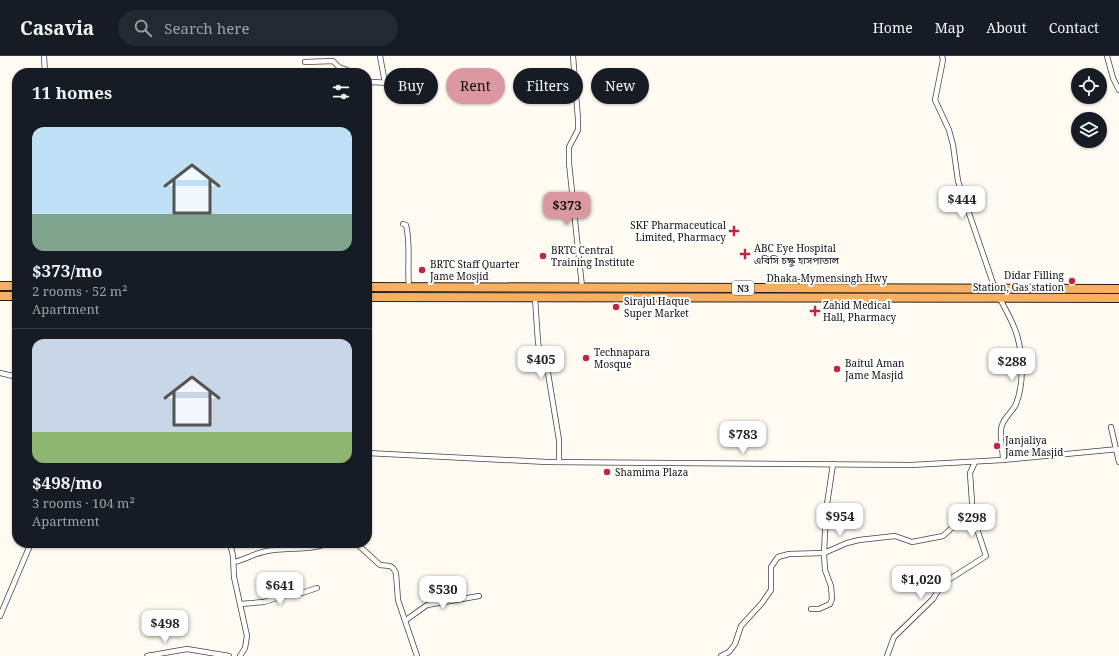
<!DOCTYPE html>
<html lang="en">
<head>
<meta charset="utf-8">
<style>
  :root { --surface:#171b24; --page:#242831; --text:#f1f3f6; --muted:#9ea1a6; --line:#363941; --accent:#dc97a1 }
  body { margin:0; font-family:"Noto Serif","Noto Sans Bengali",serif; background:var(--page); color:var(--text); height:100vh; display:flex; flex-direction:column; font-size:15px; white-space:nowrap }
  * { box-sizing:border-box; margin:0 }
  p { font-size:13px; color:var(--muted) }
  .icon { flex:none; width:22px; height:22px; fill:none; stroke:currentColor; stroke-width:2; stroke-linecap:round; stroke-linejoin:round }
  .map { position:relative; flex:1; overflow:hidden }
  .drawer { position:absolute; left:12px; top:12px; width:360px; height:480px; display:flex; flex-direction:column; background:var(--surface); border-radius:16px; box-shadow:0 1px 3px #0004 }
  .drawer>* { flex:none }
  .guide { position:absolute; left:384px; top:12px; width:380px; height:36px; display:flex; gap:8px }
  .fabs { position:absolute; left:1071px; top:12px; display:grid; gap:8px }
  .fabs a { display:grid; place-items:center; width:36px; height:36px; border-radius:50%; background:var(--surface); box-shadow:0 1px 3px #0004; font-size:20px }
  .price { position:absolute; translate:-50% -34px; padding:0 9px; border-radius:8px; background:#fff; color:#222; font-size:13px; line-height:26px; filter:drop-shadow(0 1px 2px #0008) }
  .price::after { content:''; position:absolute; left:50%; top:24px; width:12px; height:9px; margin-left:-6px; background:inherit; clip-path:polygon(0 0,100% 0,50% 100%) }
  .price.selected { background:var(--accent); color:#111 }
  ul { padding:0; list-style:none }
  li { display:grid; align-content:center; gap:8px; height:212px; padding:0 20px }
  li+li { border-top:1px solid var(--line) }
  li span { display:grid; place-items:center; height:124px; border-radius:12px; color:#555 }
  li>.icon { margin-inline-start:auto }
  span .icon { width:72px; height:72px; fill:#fffc; stroke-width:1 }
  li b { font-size:17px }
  h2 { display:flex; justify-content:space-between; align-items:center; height:48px; padding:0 20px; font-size:17px }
  .tag { padding:0 14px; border-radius:18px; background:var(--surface); box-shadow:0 1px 3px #0004; font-size:14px; line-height:36px }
  .tag.selected { background:var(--accent); color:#111 }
  header { display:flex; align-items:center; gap:24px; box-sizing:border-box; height:56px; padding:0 20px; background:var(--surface); border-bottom:1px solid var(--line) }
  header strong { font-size:19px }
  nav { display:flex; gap:22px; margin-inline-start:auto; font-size:14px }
  .search { width:280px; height:36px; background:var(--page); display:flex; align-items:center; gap:10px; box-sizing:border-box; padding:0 14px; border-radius:22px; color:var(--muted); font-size:15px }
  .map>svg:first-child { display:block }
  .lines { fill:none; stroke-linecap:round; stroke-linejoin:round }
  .minor-casing { stroke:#434343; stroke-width:6 }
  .trunk-casing { stroke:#212121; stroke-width:10 }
  .minor { stroke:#fff; stroke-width:4.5 }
  .trunk { stroke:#f7b062; stroke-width:8 }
  .poi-dot { fill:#c2263a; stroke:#fff; stroke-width:1.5 }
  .labels { text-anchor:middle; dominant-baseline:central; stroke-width:4; stroke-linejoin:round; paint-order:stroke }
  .shield { fill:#fff; stroke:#585858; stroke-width:1 }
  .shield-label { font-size:9px; font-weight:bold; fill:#101010 }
  .poi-label { font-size:10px; fill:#101010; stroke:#fff; text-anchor:start }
  .street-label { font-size:10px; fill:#101010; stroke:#fff }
</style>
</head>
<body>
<header>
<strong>Casavia</strong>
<div class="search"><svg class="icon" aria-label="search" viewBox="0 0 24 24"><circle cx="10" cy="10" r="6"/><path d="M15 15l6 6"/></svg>Search here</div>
<nav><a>Home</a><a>Map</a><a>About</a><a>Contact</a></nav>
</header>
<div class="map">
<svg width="1119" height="600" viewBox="0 0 1119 600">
  <rect width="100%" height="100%" fill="#fffbf2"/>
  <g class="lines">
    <g class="minor-casing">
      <g id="minor">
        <polyline points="44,0 45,17"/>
        <polyline points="380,0 385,27"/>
        <polyline points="573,0 578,63 578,74 569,91 569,107 582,231"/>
        <polyline points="942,0 943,4 935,44 949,74 953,89 958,125 995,233"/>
        <polyline points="1107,0 1113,22 1119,34"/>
        <polyline points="305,6 333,5 339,11 347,14 348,17"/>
        <polyline points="367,28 373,26 405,28"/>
        <path d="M403,168l3,1c5,19 1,42 3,62"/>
        <polyline points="535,242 538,286 541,302 548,317 559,384 559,406"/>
        <path d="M1000,243c6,11 13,23 17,36 6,21 7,49 -1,69 -4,9 -15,16 -15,26 -1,10 2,20 2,30"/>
        <polyline points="0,317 17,321"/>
        <polyline points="1111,371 1119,406"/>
        <polyline points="367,397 547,406 911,409 1003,404 1119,393"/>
        <polyline points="230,487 233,500 234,521 247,580 245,592 240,600"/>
        <polyline points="356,487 380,509 390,510 393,512 396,517 398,544 417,600"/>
        <path d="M234,506c11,-2 19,-8 29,-10 21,-6 45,0 66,-9"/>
        <polyline points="240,548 264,546 299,535 302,537 317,532"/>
        <polyline points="811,553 819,553 830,548 832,543 831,530 825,514 824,497 826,455 833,408"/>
        <polyline points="0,560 31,487"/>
        <polyline points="406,564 427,549 479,540"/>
        <polyline points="147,600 187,593 229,600"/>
        <polyline points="721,600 729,596 735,588 741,570 762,547 771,534 771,511 778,501 789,498 824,497 847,487 859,484 895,480 912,486 943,480 955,469 973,461 970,417 975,406"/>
        <polyline points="887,600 894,581 933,543 942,528 986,500 973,461"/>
      </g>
    </g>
    <g class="trunk-casing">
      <g id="trunk">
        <polyline points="0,230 17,230"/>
        <polyline points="367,231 1119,233"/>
        <polyline points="0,240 17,240"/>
        <polyline points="367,241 1119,242"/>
      </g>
    </g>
    <use href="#minor" class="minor"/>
    <use href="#trunk" class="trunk"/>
  </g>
  <g class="poi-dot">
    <path d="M732 169h4v4h4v4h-4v4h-4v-4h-4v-4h4z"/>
    <path d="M743 192h4v4h4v4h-4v4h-4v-4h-4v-4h4z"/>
    <circle cx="543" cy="200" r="4"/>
    <circle cx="422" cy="214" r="4"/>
    <circle cx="1072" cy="225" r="4"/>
    <circle cx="616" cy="251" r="4"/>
    <path d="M813 249h4v4h4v4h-4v4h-4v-4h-4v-4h4z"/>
    <circle cx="586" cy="302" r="4"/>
    <circle cx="837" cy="313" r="4"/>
    <circle cx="997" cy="390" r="4"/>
    <circle cx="607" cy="416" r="4"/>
  </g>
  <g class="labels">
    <rect class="shield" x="732" y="225" width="22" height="14" rx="3"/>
    <g class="shield-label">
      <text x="743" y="232">N3</text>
    </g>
    <g class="poi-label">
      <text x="726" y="169" text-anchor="end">SKF Pharmaceutical<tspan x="726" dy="12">Limited, Pharmacy</tspan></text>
      <text x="754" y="192">ABC Eye Hospital<tspan x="754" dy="12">এবিসি চক্ষু হাসপাতাল</tspan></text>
      <text x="551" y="194">BRTC Central<tspan x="551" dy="12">Training Institute</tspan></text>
      <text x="430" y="208">BRTC Staff Quarter<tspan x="430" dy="12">Jame Mosjid</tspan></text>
      <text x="1064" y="219" text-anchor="end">Didar Filling<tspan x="1064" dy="12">Station, Gas station</tspan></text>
      <text x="624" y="245">Sirajul Haque<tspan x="624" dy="12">Super Market</tspan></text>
      <text x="823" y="249">Zahid Medical<tspan x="823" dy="12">Hall, Pharmacy</tspan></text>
      <text x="594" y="296">Technapara<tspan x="594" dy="12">Mosque</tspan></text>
      <text x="845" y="307">Baitul Aman<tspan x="845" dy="12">Jame Masjid</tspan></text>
      <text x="1005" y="384">Janjaliya<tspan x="1005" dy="12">Jame Masjid</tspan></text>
      <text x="615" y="416">Shamima Plaza</text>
    </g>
    <g class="street-label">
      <text x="827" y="222">Dhaka-Mymensingh Hwy</text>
    </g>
  </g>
</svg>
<div class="fabs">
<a><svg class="icon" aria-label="locate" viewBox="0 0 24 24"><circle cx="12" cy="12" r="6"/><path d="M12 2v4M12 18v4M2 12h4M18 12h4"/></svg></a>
<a><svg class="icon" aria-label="layers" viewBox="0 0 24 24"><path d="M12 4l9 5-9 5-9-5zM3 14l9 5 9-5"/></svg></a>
</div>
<b class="price" style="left:962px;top:164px">$444</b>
<b class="price selected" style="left:567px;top:170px">$373</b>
<b class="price" style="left:541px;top:324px">$405</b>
<b class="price" style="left:1012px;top:326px">$288</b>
<b class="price" style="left:743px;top:399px">$783</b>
<b class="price" style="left:840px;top:481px">$954</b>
<b class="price" style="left:972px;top:482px">$298</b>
<b class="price" style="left:921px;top:544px">$1,020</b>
<b class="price" style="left:280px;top:550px">$641</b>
<b class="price" style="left:443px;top:554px">$530</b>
<b class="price" style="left:165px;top:588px">$498</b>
<div class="guide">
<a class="tag">Buy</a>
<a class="tag selected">Rent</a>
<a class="tag">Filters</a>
<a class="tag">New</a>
</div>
<section class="drawer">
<h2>11 homes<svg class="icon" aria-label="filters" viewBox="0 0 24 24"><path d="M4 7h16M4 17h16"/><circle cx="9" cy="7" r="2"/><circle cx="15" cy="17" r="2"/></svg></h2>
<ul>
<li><span style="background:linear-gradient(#bfe0f5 70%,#7fa58c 0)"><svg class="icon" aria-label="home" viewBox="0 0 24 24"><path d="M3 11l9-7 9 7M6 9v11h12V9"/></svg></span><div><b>$373/mo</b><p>2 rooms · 52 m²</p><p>Apartment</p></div></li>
<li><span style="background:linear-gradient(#c9d6e8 75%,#8fb573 0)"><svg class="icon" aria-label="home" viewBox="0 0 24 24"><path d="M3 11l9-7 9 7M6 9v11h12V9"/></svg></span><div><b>$498/mo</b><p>3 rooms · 104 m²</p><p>Apartment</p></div></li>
</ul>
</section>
</div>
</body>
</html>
